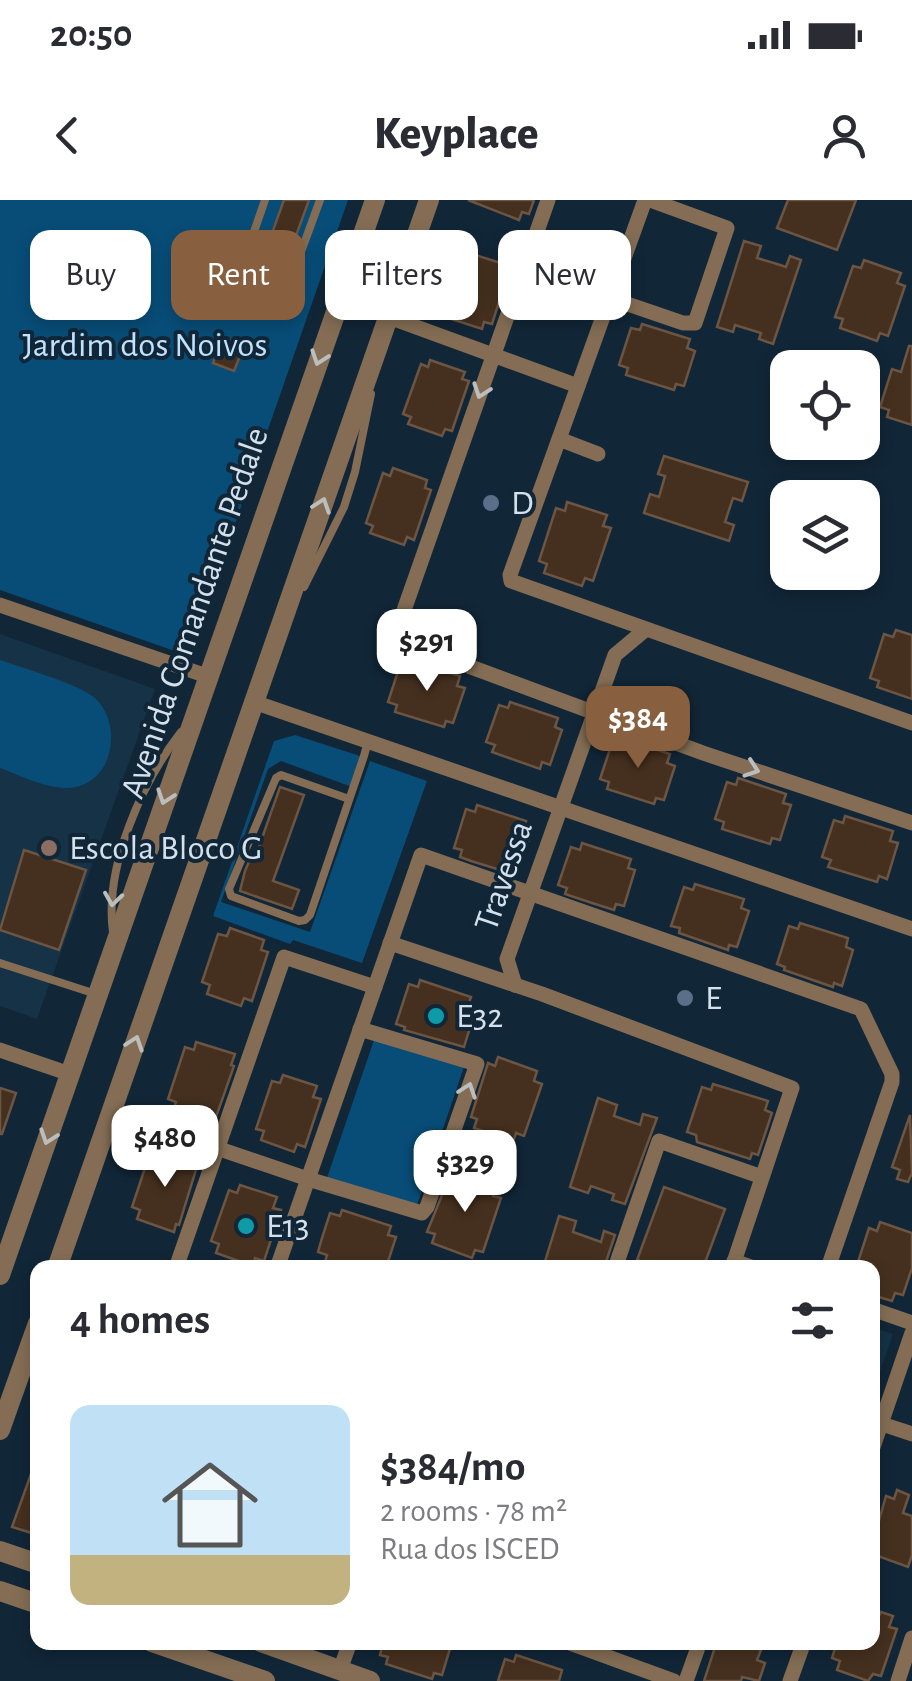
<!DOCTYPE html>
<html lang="en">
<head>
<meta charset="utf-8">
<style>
  :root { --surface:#fff; --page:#f7f7f7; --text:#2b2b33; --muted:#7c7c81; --line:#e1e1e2; --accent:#885f3f }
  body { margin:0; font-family:"Alegreya Sans",sans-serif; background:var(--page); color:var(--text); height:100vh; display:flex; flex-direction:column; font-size:38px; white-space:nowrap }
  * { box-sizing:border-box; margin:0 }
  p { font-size:32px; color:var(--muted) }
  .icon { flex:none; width:55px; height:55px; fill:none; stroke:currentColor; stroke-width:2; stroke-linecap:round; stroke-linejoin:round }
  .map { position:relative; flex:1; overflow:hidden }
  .sheet { position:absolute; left:30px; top:1060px; width:850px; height:390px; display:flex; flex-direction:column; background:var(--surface); border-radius:20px; box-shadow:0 5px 15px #0003 }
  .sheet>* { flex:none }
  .guide { position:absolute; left:30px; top:30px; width:852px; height:90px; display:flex; gap:20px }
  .tools { position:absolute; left:770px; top:150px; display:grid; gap:20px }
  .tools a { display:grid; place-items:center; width:110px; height:110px; border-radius:20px; background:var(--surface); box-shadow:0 5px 15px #0003; font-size:50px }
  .price { position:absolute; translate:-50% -85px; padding:0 22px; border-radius:20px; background:#fff; color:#222; font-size:32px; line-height:65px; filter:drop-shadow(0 2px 5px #0008) }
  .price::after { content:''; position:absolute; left:50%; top:60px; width:30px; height:22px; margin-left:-15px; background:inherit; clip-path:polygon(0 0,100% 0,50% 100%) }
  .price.current { background:var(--accent); color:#fff }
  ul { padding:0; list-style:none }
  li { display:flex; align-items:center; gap:30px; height:250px; padding:0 40px }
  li+li { border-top:2px solid var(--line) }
  li span { display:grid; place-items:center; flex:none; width:280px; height:200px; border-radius:20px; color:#555 }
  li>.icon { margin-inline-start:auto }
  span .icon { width:120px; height:120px; fill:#fffc; stroke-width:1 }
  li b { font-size:42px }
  h2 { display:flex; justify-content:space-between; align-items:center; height:120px; padding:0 40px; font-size:42px }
  .tag { padding:0 35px; border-radius:20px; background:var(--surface); box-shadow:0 5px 15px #0003; font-size:35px; line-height:90px }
  .tag.current { background:var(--accent); color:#fff }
  .status { display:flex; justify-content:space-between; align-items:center; height:70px; padding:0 50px; background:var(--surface); direction:ltr }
  .status svg { height:28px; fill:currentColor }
  header { display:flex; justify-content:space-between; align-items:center; height:130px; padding:0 40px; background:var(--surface); font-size:45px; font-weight:800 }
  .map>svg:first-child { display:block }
  .built { fill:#153246 }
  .green { fill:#084d78 }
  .building { fill:#45301f; stroke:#6c5542; stroke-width:2.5 }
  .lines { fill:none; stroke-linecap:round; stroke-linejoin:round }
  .service { stroke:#846d54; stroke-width:8 }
  .minor { stroke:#846d54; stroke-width:15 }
  .tertiary { stroke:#846d54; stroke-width:20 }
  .oneway { stroke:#bcbebe }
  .service-dot { fill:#5c6f8a; stroke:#112637; stroke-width:4 }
  .education-dot { fill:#8d6e63; stroke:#112637; stroke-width:4 }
  .culture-dot { fill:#0f9aa8; stroke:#112637; stroke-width:4 }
  .labels { text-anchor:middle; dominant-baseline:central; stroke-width:8; stroke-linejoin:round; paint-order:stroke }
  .park-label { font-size:35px; fill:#c0e2fe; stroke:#112637 }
  .poi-label { font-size:35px; fill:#d4e1ec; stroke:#112637; text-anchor:start }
  .street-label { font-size:35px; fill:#d4e1ec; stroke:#112637 }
</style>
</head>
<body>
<div class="status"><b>20:50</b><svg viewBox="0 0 49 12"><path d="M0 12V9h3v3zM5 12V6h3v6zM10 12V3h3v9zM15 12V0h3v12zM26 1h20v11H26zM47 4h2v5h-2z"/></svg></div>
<header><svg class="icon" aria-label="back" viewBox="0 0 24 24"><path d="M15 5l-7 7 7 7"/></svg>Keyplace<svg class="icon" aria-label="person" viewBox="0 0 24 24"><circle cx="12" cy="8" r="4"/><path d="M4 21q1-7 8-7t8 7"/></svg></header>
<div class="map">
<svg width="912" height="1481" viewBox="0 0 912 1481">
  <rect width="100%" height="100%" fill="#112637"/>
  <g class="built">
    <polygon points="0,434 155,489 37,819 0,806"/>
    <polygon points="873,1127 893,1134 873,1191 872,1127"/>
  </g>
  <g class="green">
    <polygon points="0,0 348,0 189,456 0,390"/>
    <path d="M0,460c22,8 79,24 95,38 26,24 21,80 -19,89 -24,5 -54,-11 -76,-19z"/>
    <polygon points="295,535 363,557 352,587 281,561 268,569 221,702 310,732 370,561 427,581 362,763 293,740 290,744 213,716 274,541"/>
    <polygon points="375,837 464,867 416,1008 327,978"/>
  </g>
  <g class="building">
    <polygon points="284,0 309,0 289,55 267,47"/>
    <polygon points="468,0 534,0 529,14 522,12 519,20"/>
    <polygon points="788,0 856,0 837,50 777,28"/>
    <polygon points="744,41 761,46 757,58 777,64 786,67 790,56 801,60 773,144 759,139 761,133 735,125 733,132 717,127"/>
    <polygon points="469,53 504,64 501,72 508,74 492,124 484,122 482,129 448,118 450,110 443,107 460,58 467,60"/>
    <polygon points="864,60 901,73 897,83 905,86 888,136 880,133 877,141 840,128 843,119 835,117 853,66 861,68"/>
    <polygon points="642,124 690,139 687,148 695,151 684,186 676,184 674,190 626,175 628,168 619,165 631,128 640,130"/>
    <polygon points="223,137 244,146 234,171 213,163"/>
    <polygon points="909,146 912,146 912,225 887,217 889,210 880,207 892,169 901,172"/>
    <polygon points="430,160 465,172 462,179 469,181 452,231 445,229 442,236 408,224 411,217 403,214 421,164 428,167"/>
    <polygon points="664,256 748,282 742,301 733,298 725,322 734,325 729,341 644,313 650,294 659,297 665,276 658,274"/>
    <polygon points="393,268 427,280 425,288 431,290 414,340 407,337 404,345 370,333 373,326 366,323 383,273 390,276"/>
    <polygon points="567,302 607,315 603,326 611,328 593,381 585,378 582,386 544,373 547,364 539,361 556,308 565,311"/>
    <polygon points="896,430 912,435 912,499 877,487 879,481 870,478 884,434 893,437"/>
    <polygon points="412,461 460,476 457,486 465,488 453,523 446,521 444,527 395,512 397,505 388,502 400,465 410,468"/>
    <polygon points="510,502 558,518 555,527 562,530 550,565 542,562 540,569 492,552 495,545 486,542 499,505 508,508"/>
    <polygon points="623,539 670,554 667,563 675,566 664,600 656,598 654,604 607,589 609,582 600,579 612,543 621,546"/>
    <polygon points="738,578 786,594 783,603 791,605 780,640 772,638 770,644 722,629 724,622 715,619 727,582 736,585"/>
    <polygon points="280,587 304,595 273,681 299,690 292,709 240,691 245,671 251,657 255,658"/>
    <polygon points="477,605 526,621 523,630 531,633 519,669 511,666 510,673 471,661 460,657 462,650 454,648 466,609 475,612"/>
    <polygon points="845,616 893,631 890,641 898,643 887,679 879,676 877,682 828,667 831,660 822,657 834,620 843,623"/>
    <polygon points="582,643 631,659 628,668 635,670 624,706 616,704 614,710 592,703 565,694 567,688 558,685 571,647 580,650"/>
    <polygon points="24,650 86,670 59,750 0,730"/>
    <polygon points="695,684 744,699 741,708 749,711 737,747 729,745 728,750 679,733 680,728 671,726 684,687 693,690"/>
    <polygon points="800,723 848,738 846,747 853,750 842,786 834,783 833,787 784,770 785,767 777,764 789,726 798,729"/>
    <polygon points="230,728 264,740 261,750 268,752 252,801 244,798 241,806 207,794 210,785 202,782 218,734 227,736"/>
    <polygon points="420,780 471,797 468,806 476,808 464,847 404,830 405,827 396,824 409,784 418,787"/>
    <polygon points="196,842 235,854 231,865 234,866 216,917 213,916 210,924 173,911 176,902 168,899 185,847 194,850"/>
    <polygon points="498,857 537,871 534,881 542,884 524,936 516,933 513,942 474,928 477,919 471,917 488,863 495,866"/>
    <polygon points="283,875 317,886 313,897 321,899 305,947 297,944 294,952 261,940 264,931 256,929 272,881 280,883"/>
    <polygon points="713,884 768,901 765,910 772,913 758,955 752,953 750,959 697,942 696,935 687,932 702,887 711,890"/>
    <polygon points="0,888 16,893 2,934 0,934"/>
    <polygon points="598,898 617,905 614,916 640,925 643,914 657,918 625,1004 612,1000 614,994 591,986 588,993 570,987"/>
    <polygon points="910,915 912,973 908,982 897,979 900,970 892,967"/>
    <polygon points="160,951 198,963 179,1025 176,1024 174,1032 137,1019 140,1010 132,1007 149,956 157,959"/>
    <polygon points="456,971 497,985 493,996 501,998 483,1052 475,1050 472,1058 432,1043 435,1034 427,1032 449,978 453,980"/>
    <polygon points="240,985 277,997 273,1008 281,1010 264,1061 255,1058 253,1066 216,1053 219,1044 211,1041 229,990 237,993"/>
    <polygon points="664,987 725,1009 703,1068 658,1068 637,1060"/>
    <polygon points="342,1010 391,1026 388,1035 396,1037 386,1068 342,1068 325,1062 327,1055 318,1052 322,1038 330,1013 340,1016"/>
    <polygon points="559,1016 576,1021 573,1032 601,1042 604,1031 615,1035 604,1068 543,1068"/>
    <polygon points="880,1022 912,1033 912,1068 903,1095 895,1093 892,1101 872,1095 872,1068 856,1068 869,1028 877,1031"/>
    <polygon points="36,1260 38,1260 38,1335 12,1327"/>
    <polygon points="897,1290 909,1295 903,1313 912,1316 912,1355 908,1367 875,1355 878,1346 872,1345 886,1296 894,1299"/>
    <polygon points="881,1412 893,1416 889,1427 897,1429 881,1476 873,1474 868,1481 837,1470 840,1461 832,1458 837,1442 872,1442 872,1430"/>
    <polygon points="383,1442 399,1446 401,1442 452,1442 442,1475 434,1473 432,1479 386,1464 388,1457 380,1455"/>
    <polygon points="726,1442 739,1442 761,1450 757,1460 765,1463 759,1481 742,1477 741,1481 704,1481 716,1444 725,1447"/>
    <polygon points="516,1455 562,1470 559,1481 498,1481 505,1459 514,1462"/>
  </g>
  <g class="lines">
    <g class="service">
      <polyline points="265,0 246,55 294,71 320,0"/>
      <polyline points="304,387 344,307 355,272 371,194"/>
      <polyline points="349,599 281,575 276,578 229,689 231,696 299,721 305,720 310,715 364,556 368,541"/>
      <path d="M113,732c-9,-65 29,-150 68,-200"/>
      <polyline points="0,763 96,794"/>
    </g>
    <g class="minor">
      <polyline points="548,0 396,433 398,440 703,553 912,623"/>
      <polyline points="645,0 510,375 511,381 912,523"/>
      <polyline points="610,98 683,123 695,123 727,28 650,0"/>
      <polyline points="386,116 578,186"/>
      <polyline points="559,239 598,254"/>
      <polyline points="0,405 207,476"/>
      <polyline points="254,502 912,729"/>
      <polyline points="390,743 542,794 792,888 732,1068"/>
      <polyline points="515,785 507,759 615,455 645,430"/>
      <polyline points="0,850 70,874"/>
      <polyline points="111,912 308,979 422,1013 427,1007 477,864 360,829"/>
      <polyline points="734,1061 754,1068"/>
      <polyline points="176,1068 284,757 375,787"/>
      <polyline points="277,1068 421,655 861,809 892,874 892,882 828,1068"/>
      <polyline points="615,1068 659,941 762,977"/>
      <polyline points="872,1109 912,1123"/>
      <polyline points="882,1224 912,1234"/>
      <polyline points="872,1250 912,1133"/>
      <polyline points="567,1442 674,1481"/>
      <polyline points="340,1470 350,1442"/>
      <polyline points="686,1481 700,1442"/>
      <polyline points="790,1481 804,1442"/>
      <polyline points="898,1481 912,1438"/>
    </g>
    <g class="tertiary">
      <polyline points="57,1068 429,0"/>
      <polyline points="0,1075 375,0"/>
      <polyline points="0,1230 38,1123"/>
      <polyline points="0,1351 38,1364"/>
      <polyline points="0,1391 38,1404"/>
      <polyline points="152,1442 265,1481"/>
      <polyline points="261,1442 370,1481"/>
    </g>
  </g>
  <defs><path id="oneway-chevron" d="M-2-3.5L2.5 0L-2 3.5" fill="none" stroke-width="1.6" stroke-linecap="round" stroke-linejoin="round" transform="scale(2.5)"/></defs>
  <g class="oneway">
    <use href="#oneway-chevron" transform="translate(319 158) rotate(109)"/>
    <use href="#oneway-chevron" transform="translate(481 191) rotate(109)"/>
    <use href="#oneway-chevron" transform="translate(322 305) rotate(-71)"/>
    <use href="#oneway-chevron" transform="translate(752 569) rotate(19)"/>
    <use href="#oneway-chevron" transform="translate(165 597) rotate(109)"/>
    <use href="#oneway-chevron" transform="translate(113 699) rotate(98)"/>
    <use href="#oneway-chevron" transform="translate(135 843) rotate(-71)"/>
    <use href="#oneway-chevron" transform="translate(468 890) rotate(-71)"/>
    <use href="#oneway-chevron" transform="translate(48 937) rotate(109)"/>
  </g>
  <g class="service-dot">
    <circle cx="491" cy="303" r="10"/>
    <circle cx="685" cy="798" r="10"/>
  </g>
  <circle class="education-dot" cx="49" cy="648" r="10"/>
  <g class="culture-dot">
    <circle cx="436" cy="816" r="10"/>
    <circle cx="246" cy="1026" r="10"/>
  </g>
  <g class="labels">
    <g class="park-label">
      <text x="145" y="145">Jardim dos Noivos</text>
    </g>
    <g class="poi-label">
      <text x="511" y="303">D</text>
      <text x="69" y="648">Escola Bloco G</text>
      <text x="705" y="798">E</text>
      <text x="456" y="816">E32</text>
      <text x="266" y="1026">E13</text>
    </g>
    <g class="street-label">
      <text transform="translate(195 413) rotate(-71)">Avenida Comandante Pedale</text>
      <text transform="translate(504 676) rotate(-71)">Travessa</text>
    </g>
  </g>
</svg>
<div class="tools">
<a><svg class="icon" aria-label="locate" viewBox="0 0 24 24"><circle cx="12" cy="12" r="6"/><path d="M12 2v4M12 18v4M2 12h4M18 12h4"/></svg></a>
<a><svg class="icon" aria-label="layers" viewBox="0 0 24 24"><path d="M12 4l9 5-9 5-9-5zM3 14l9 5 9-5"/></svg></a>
</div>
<b class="price" style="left:427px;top:494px">$291</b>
<b class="price current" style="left:638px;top:571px">$384</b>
<b class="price" style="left:165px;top:990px">$480</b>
<b class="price" style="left:465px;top:1015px">$329</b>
<div class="guide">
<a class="tag">Buy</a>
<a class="tag current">Rent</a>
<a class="tag">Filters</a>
<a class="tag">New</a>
</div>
<section class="sheet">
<h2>4 homes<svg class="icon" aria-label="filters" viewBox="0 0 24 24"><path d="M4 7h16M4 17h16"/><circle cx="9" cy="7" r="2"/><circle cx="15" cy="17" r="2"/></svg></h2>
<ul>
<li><span style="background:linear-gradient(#bfe0f5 75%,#c2b280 0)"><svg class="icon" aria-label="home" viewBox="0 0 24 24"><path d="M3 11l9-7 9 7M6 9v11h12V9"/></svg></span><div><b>$384/mo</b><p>2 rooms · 78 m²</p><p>Rua dos ISCED</p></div></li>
</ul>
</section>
</div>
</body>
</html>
